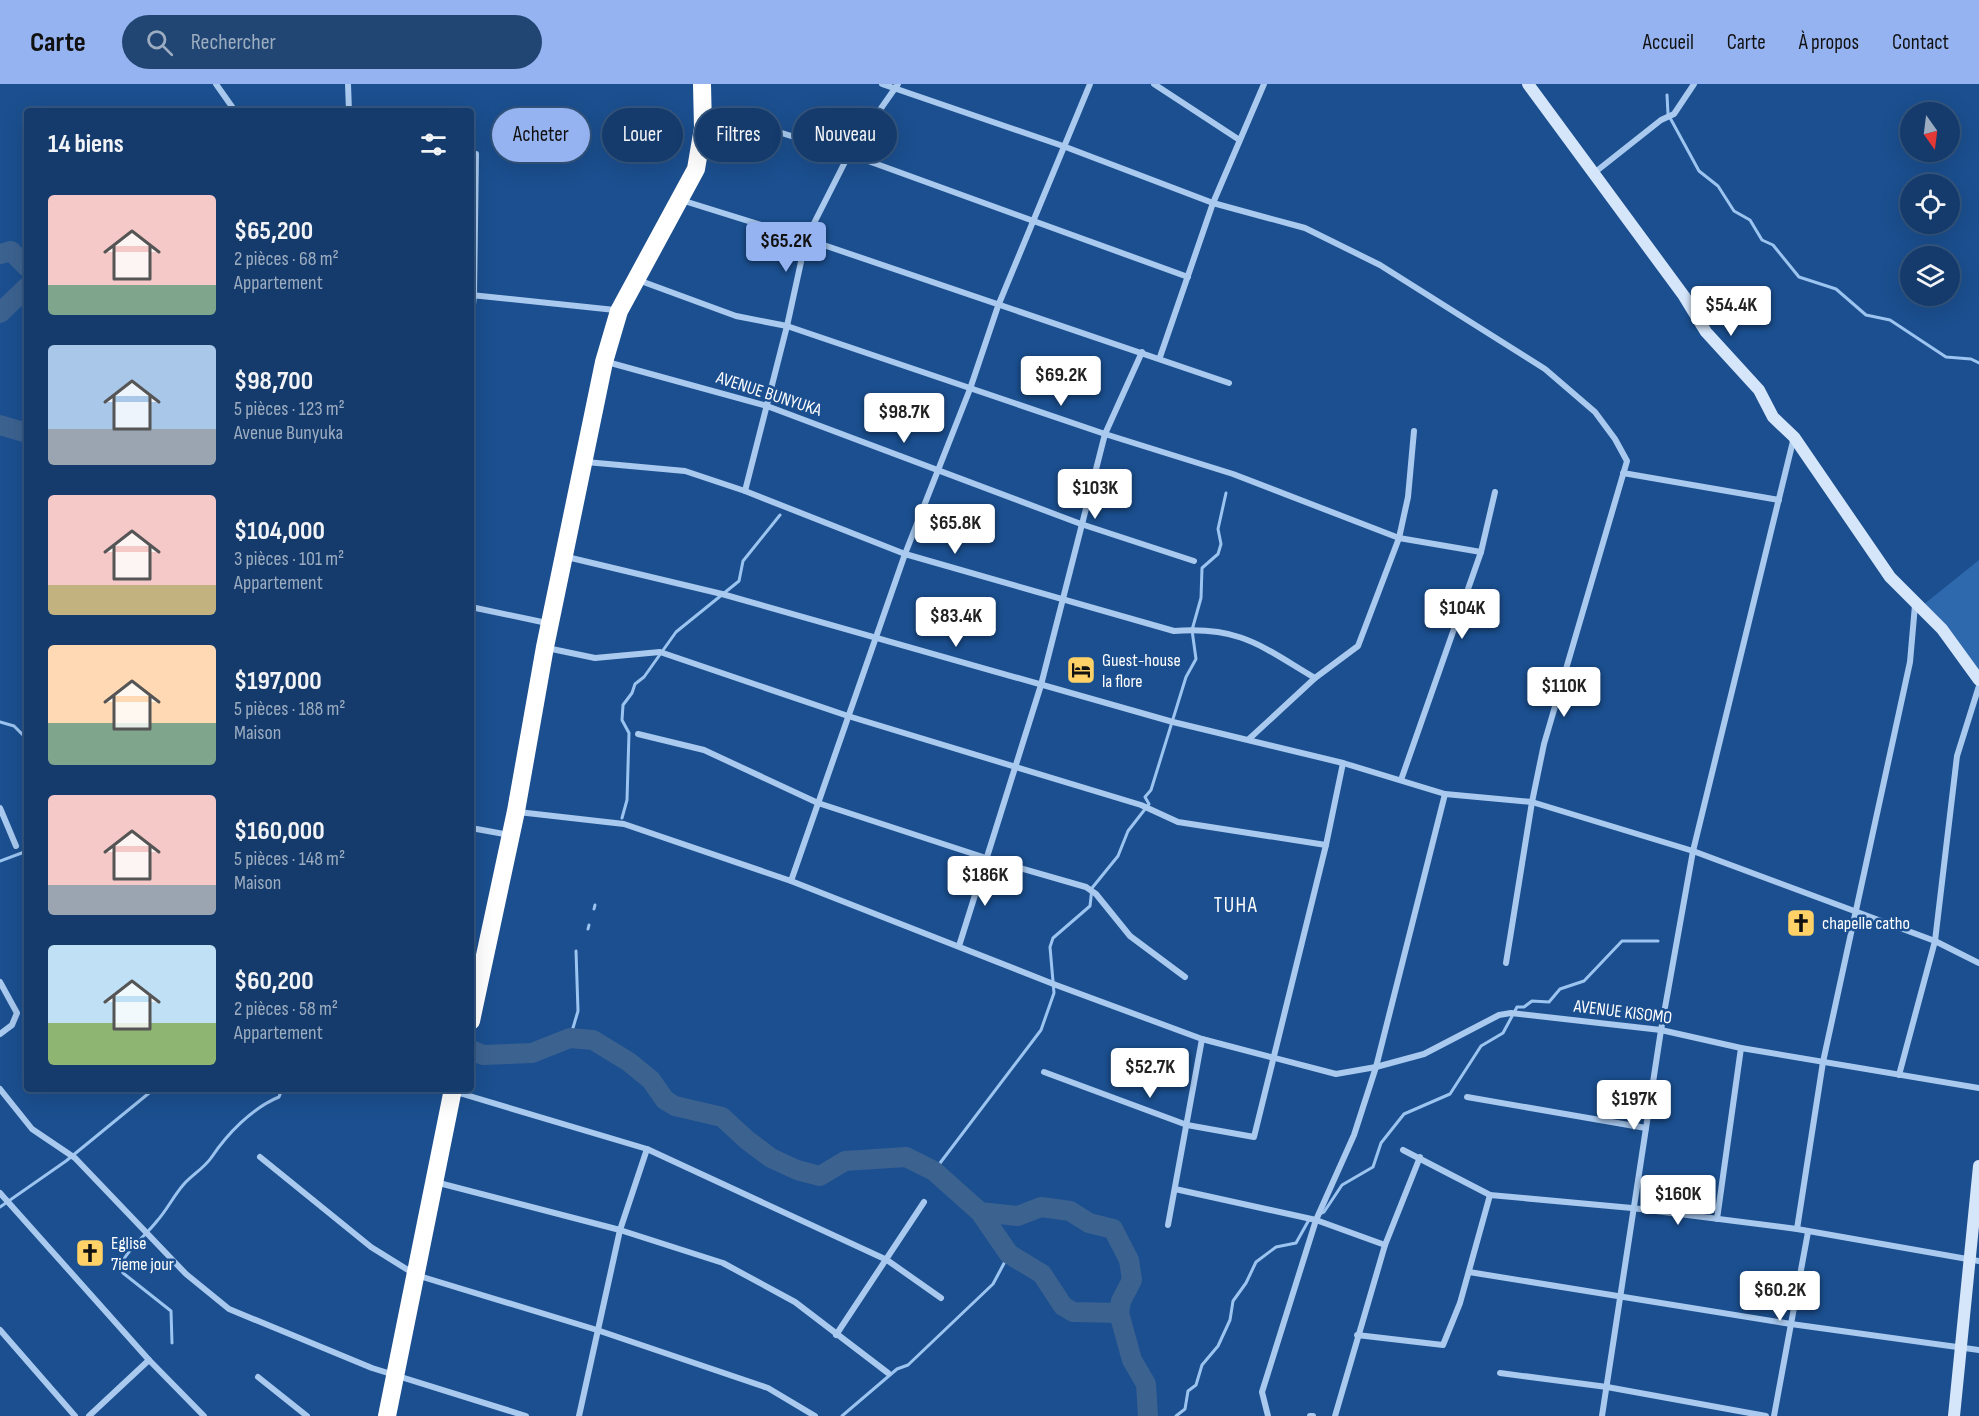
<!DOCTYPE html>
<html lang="fr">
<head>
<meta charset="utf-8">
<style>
  :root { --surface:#143b6b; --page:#214673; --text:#f1f3f6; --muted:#9dadc1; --line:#33557e; --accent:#95b2f1 }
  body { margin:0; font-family:"Sofia Sans Condensed",sans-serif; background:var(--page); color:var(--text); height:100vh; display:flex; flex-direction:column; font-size:22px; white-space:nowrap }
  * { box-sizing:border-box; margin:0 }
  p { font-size:20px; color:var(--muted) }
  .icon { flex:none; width:33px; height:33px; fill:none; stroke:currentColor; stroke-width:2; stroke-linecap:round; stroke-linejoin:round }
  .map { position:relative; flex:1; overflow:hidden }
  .panel { position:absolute; left:24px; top:24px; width:450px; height:984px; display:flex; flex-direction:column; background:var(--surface); border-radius:6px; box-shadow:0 6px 24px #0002,0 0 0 2px var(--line) }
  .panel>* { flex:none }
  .top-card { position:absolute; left:492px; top:24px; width:570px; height:54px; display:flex; gap:12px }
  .needle { width:39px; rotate:166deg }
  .tools { position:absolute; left:1900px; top:18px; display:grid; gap:12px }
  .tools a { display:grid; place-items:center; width:60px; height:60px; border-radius:50%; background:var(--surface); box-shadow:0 6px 24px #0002,0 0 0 2px var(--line); font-size:30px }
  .price { position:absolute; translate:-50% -51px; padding:0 14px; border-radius:6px; background:#fff; color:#222; font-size:20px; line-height:39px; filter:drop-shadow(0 2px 3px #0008) }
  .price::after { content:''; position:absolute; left:50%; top:36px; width:18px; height:14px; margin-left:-9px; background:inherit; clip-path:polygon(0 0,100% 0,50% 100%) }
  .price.active { background:var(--accent); color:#111 }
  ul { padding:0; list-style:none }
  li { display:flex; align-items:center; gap:18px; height:150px; padding:0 24px }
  li span { display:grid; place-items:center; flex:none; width:168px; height:120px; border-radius:6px; color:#555 }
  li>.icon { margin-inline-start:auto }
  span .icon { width:72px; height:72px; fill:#fffc; stroke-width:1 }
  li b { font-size:26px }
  h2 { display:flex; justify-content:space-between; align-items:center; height:72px; padding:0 24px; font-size:26px }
  .pill { padding:0 21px; border-radius:27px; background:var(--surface); box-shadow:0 6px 24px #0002,0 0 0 2px var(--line); font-size:21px; line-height:54px }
  .pill.active { background:var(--accent); color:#111 }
  header { display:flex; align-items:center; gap:36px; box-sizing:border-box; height:84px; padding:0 30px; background:var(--accent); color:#111 }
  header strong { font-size:28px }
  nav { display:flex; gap:33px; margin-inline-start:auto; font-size:21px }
  .search { width:420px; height:54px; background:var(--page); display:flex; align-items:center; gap:15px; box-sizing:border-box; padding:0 21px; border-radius:33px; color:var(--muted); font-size:22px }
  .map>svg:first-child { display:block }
  .green { fill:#2e69ad }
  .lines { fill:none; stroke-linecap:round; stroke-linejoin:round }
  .stream { stroke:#9cc4f0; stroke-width:3 }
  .river { stroke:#3c6290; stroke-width:20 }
  .street { stroke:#a9c9ee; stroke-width:6 }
  .secondary { stroke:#d6e6fa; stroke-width:12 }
  .highway { stroke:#fff; stroke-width:18 }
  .labels { text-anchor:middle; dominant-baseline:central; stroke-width:5; stroke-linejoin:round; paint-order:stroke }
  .street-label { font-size:18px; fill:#fff; stroke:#1b4f8f }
  .poi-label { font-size:18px; fill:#fff; stroke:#1b4f8f; text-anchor:start }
  .quarter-label { font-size:21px; letter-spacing:1.5px; fill:#fff; stroke:#1b4f8f }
</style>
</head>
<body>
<header>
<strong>Carte</strong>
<div class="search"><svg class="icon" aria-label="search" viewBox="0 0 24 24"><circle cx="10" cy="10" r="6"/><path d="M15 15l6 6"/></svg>Rechercher</div>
<nav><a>Accueil</a><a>Carte</a><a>À propos</a><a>Contact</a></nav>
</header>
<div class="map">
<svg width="1979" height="1332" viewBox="0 0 1979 1332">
  <rect width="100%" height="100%" fill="#1b4f8f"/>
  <polygon class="green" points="1979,476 1979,590 1945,558 1918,525"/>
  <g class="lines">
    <g class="stream">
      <polyline points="1667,11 1668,30 1699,87 1718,102 1734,127 1750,136 1762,156 1773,161 1799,193 1836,205 1866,231 1890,236 1946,273 1971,275 1979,279"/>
      <polyline points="0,638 14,642 27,655"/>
      <polyline points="622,734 627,716 629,649 622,636 623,621 632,609 635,600 644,593 676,548 739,497 743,477 780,431"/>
      <polyline points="0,777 27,767"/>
      <polyline points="594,825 595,821"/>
      <polyline points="588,845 589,841"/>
      <polyline points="570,954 578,927 576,867"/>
      <polyline points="934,1087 1041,946 1054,909 1050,863 1053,854 1090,822 1092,804 1118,772 1128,747 1149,720 1145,713 1151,706 1186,593 1196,575 1192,546 1201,514 1202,484 1218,470 1221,460 1218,445 1226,409"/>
      <polyline points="0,1123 66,1077 154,1005"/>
      <polyline points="1319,1130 1324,1128 1342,1101 1373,1083 1381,1059 1404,1030 1450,1010 1481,962 1503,949 1517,923 1524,923 1532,917 1549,918 1560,905 1584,897 1622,857 1658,857"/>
      <path d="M172,1259l-1,-32 -48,-38 -3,-6c4,-14 27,-33 37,-46 10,-11 17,-26 27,-37 8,-9 20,-16 27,-26 16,-24 41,-50 68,-61l3,-8"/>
      <polyline points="842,1332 897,1285 908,1281 993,1200 1009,1170"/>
      <polyline points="1176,1332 1185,1325 1188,1307 1196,1301 1202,1281 1218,1262 1230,1236 1233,1217 1246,1199 1256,1178 1276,1163 1296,1159 1310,1134"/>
    </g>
    <g class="river">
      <polyline points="0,170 11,167 27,183"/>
      <polyline points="0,229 27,203"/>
      <polyline points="0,341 27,349"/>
      <polyline points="471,966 483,971 532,969 570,954 593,956 629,978 651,996 665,1016 675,1022 722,1033 747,1056 771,1074 797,1086 820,1092 845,1077 906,1073 934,1087 980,1128 1018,1132 1041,1123 1070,1127 1089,1139 1113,1145 1129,1176 1132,1196 1121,1217 1119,1229 1132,1276 1146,1300 1148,1332"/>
      <polyline points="980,1128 1009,1170 1042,1190 1063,1222 1073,1228 1119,1229"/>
    </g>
    <g class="street">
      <polyline points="216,0 235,27"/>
      <polyline points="348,0 349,27"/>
      <polyline points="882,0 1063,62 1213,119 1305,144 1380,181 1545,285 1595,328 1615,355 1627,377 1544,660 1532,718 1506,879"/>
      <polyline points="1154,0 1238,55"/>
      <polyline points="705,44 756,41 849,70 1188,193"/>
      <polyline points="1594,89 1661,36 1674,30 1694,0"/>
      <polyline points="681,116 806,155 1229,299"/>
      <polyline points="638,196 736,232 787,242 1105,350 1233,390 1399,454 1481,468"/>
      <polyline points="471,211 615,226"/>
      <polyline points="471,240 474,211 476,70"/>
      <polyline points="1160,273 1213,119 1264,0"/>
      <polyline points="607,278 767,322 1081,440 1194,477"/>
      <path d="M586,378l99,9 60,20 160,63 269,77c66,-5 87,15 141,47"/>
      <polyline points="1623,389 1779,416"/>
      <polyline points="745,407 787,242 806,155 849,70 898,0"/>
      <polyline points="567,473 722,510 1173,638 1343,679 1445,710 1532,718 1693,767 1935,857 1979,879"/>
      <polyline points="471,523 547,539"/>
      <polyline points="547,564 595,574 660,568 848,632 1141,721 1178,738 1326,761"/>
      <polyline points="638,650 704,666 818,719 989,775 1086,803 1096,810 1130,852 1185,893"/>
      <polyline points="1249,655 1315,594 1358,562 1399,454 1408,413 1414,347"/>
      <polyline points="1401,696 1481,468 1495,408"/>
      <polyline points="0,724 16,762"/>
      <polyline points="518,728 624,740 791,797 1056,901 1202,955 1336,990 1376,983 1424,970 1499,931 1511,929 1661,946 1741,964 1979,1004"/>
      <polyline points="471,744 510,751"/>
      <polyline points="791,797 905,470 970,305 998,222 1090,0"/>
      <polyline points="959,862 1041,601 1105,350 1142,268"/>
      <polyline points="0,898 17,929 12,941 0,950"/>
      <polyline points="1044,988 1187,1041 1254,1053 1326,761 1343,679"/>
      <polyline points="1899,991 1935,857 1957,672 1979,602"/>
      <polyline points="0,1005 32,1045 75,1074 186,1190 229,1225 372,1284 526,1332"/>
      <polyline points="456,1008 647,1065 887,1176 941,1214"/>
      <polyline points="1467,1013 1646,1044"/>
      <polyline points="1403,1066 1490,1111 1632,1124 1797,1145 1979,1177"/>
      <polyline points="260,1073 371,1163 416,1191 597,1246 768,1304 815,1332"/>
      <polyline points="435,1098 620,1146 723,1179 795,1218 888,1289"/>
      <polyline points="1175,1105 1316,1136 1385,1161"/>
      <polyline points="0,1109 149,1276 204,1332"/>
      <polyline points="1717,1135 1741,964"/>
      <polyline points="1168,1141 1202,955"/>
      <polyline points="1797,1145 1823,978 1910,578 1915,521"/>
      <polyline points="1469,1188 1791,1240 1979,1266"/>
      <polyline points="0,1246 75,1332"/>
      <polyline points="836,1251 924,1118"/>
      <polyline points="1357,1251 1443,1261 1460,1219 1490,1111"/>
      <polyline points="1500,1289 1607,1303 1766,1332"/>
      <polyline points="258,1293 307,1332"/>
      <polyline points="89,1332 149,1276"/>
      <polyline points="579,1332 620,1146 647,1065"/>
      <polyline points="1268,1332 1262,1308 1316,1136 1354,1051 1376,983 1445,710"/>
      <polyline points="1310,1332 1313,1332"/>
      <polyline points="1335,1332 1385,1161 1420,1073"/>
      <polyline points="1602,1332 1661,946 1693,767 1794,353"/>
      <polyline points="1774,1332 1808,1148"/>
    </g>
    <g class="secondary">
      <polyline points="1528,0 1684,212 1706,248 1759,306 1773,333 1794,353 1890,493 1942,545 1979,596"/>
      <polyline points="1954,1332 1979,1082"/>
    </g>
    <g class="highway">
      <polyline points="471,937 516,727 545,563 604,278 619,227 696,85 703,44 702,0"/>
      <polyline points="387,1332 453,1005"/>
    </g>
  </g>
  <defs>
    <g id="hotel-square" transform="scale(1.5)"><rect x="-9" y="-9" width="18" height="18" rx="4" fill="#ffd166" stroke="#1b4f8f"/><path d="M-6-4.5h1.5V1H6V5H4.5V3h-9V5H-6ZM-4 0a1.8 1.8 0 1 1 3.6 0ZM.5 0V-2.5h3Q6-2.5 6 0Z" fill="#111"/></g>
    <g id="church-square" transform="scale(1.5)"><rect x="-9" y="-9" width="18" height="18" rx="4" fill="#ffd166" stroke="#1b4f8f"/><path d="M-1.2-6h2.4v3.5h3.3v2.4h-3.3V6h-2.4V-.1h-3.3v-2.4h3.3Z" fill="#111"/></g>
  </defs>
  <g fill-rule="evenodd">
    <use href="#hotel-square" x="1081" y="586"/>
    <use href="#church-square" x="1801" y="839"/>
    <use href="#church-square" x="90" y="1169"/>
  </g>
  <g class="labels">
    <g class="street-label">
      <text transform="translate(769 310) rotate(18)">AVENUE BUNYUKA</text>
      <text transform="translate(1623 928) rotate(7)">AVENUE KISOMO</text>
    </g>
    <g class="poi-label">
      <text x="1102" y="576">Guest-house<tspan x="1102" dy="21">la flore</tspan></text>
      <text x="1822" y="839">chapelle catho</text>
      <text x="111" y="1159">Eglise<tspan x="111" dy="21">7ieme jour</tspan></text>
    </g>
    <g class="quarter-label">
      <text x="1236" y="821">TUHA</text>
    </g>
  </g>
</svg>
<div class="tools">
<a><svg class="needle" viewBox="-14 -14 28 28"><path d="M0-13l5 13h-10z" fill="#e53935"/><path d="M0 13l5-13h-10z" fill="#9dadc1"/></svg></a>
<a><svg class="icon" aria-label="locate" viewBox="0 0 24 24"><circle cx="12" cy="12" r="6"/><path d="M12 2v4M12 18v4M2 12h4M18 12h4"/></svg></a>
<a><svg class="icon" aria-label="layers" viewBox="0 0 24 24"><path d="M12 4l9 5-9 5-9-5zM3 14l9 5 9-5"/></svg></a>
</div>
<b class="price active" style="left:786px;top:189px">$65.2K</b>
<b class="price" style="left:1731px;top:253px">$54.4K</b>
<b class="price" style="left:1061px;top:323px">$69.2K</b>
<b class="price" style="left:904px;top:360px">$98.7K</b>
<b class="price" style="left:1095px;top:436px">$103K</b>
<b class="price" style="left:955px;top:471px">$65.8K</b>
<b class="price" style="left:1462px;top:556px">$104K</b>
<b class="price" style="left:956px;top:564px">$83.4K</b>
<b class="price" style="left:1564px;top:634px">$110K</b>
<b class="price" style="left:985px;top:823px">$186K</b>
<b class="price" style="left:1150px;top:1015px">$52.7K</b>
<b class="price" style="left:1634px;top:1047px">$197K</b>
<b class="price" style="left:1678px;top:1142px">$160K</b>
<b class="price" style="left:1780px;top:1238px">$60.2K</b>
<div class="top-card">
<a class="pill active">Acheter</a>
<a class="pill">Louer</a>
<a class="pill">Filtres</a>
<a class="pill">Nouveau</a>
</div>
<section class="panel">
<h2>14 biens<svg class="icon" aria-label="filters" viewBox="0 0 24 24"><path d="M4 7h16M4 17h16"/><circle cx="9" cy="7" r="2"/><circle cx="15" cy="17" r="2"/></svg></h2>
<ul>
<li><span style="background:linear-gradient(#f6c9c9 75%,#7fa58c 0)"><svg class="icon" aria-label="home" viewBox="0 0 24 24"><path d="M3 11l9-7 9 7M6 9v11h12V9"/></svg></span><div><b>$65,200</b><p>2 pièces · 68 m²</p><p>Appartement</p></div></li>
<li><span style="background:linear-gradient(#a9c7e8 70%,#9aa5b1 0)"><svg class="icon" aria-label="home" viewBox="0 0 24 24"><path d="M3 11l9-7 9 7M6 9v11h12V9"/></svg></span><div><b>$98,700</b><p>5 pièces · 123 m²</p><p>Avenue Bunyuka</p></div></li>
<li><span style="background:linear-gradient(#f6c9c9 75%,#c2b280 0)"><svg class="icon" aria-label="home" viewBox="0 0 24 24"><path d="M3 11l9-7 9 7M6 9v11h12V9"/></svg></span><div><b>$104,000</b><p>3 pièces · 101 m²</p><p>Appartement</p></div></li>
<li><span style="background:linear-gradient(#ffd9b3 65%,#7fa58c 0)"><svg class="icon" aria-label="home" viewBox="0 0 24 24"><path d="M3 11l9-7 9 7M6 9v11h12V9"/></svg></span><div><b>$197,000</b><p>5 pièces · 188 m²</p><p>Maison</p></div></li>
<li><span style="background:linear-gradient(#f6c9c9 75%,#9aa5b1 0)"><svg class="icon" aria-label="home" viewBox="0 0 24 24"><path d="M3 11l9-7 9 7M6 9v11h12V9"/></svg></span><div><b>$160,000</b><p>5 pièces · 148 m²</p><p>Maison</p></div></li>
<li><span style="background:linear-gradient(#bfe0f5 65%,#8fb573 0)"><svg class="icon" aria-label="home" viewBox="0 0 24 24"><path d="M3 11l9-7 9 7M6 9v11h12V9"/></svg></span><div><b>$60,200</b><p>2 pièces · 58 m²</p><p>Appartement</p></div></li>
</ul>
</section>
</div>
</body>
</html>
